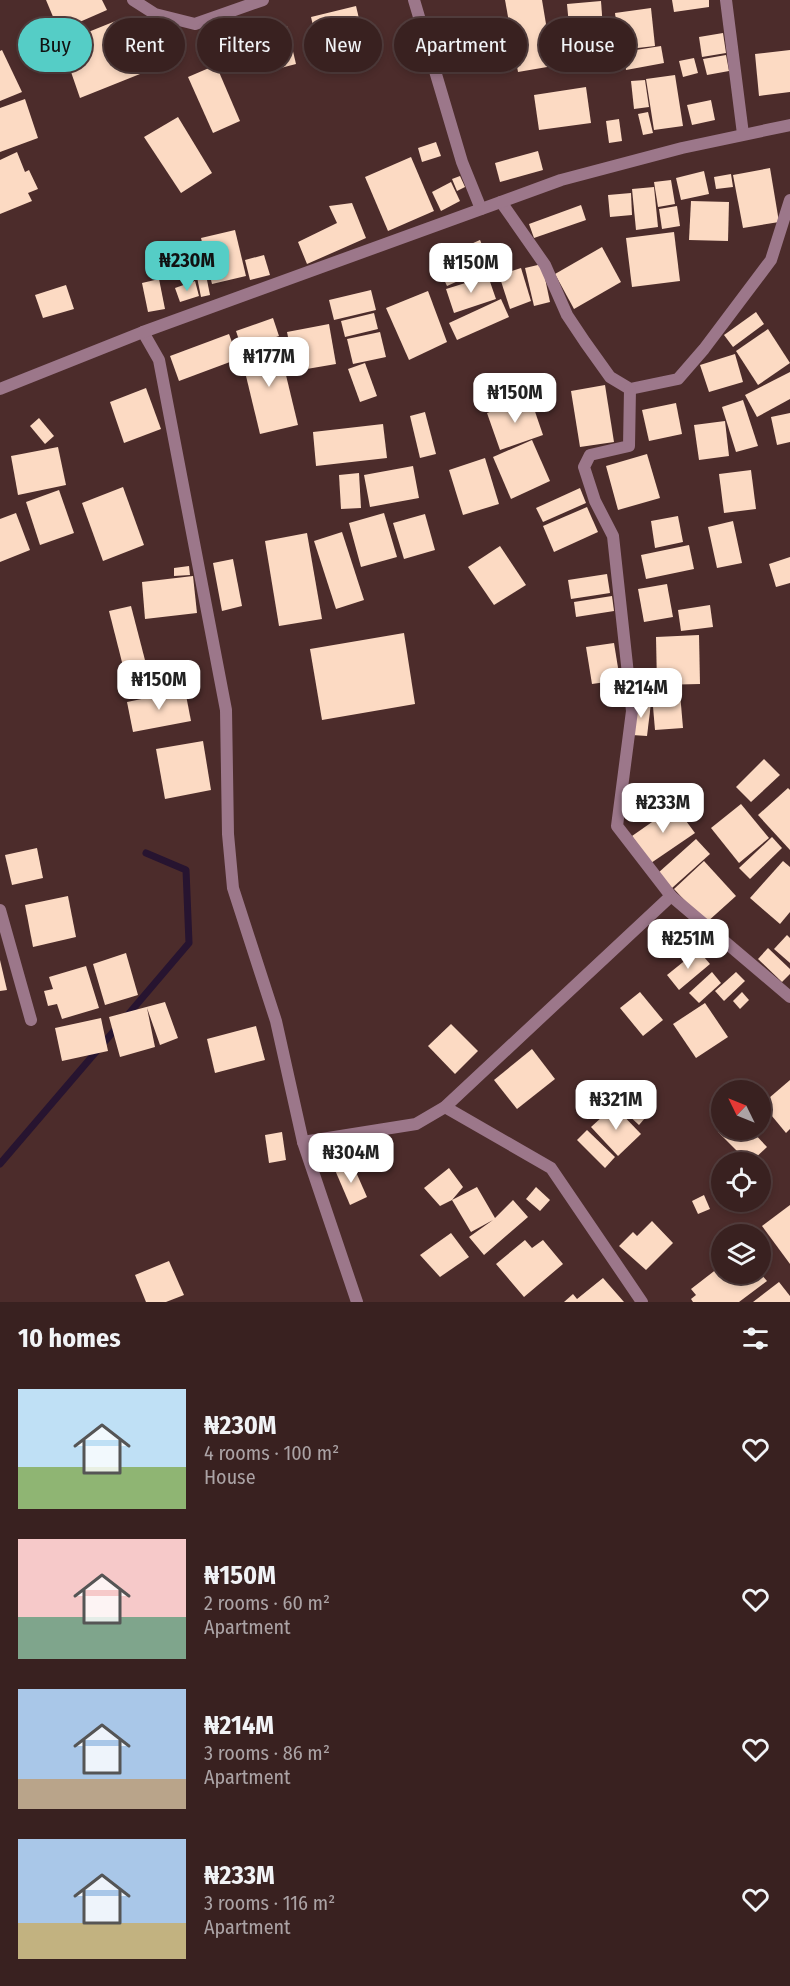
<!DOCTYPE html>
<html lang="en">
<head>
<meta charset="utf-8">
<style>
  :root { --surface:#392120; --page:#442e2d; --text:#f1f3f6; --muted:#aba3a5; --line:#533e3e; --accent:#55cdc6 }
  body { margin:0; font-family:"Fira Sans Condensed",sans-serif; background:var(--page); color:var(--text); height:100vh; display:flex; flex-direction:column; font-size:22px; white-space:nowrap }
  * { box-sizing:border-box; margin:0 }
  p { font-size:20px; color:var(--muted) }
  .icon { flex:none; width:33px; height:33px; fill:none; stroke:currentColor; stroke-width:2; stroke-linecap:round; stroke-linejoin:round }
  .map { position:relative; height:1302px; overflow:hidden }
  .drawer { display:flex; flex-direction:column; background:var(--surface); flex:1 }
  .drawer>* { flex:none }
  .banner { position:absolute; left:18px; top:18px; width:754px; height:54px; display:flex; gap:12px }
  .needle { width:39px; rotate:313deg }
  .controls { position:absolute; left:711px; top:1080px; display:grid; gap:12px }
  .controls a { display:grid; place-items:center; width:60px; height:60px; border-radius:50%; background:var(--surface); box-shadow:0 3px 9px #0003,0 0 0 2px var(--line); font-size:30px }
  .price { position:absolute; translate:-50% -51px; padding:0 14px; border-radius:12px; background:#fff; color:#222; font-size:20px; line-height:39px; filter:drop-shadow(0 2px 3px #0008) }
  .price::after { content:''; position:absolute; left:50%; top:36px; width:18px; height:14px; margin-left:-9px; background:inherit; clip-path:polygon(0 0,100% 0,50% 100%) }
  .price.current { background:var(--accent); color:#111 }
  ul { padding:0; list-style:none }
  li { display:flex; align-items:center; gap:18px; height:150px; padding:0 18px }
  li span { display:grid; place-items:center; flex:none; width:168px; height:120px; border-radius:0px; color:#555 }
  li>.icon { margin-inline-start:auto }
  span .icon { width:72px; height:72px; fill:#fffc; stroke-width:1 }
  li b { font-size:26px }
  h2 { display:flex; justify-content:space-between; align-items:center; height:72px; padding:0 18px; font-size:26px }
  .pill { padding:0 21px; border-radius:27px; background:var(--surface); box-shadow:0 3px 9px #0003,0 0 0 2px var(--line); font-size:21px; line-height:54px }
  .pill.current { background:var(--accent); color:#111 }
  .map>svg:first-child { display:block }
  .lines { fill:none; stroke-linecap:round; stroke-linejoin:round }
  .stream { stroke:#271430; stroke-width:7 }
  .building { fill:#fcdac3 }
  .street { stroke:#9c778a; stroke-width:12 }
</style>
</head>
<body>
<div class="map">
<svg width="790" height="1302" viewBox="0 0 790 1302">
  <rect width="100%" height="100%" fill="#4c2c2b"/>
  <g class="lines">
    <g class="stream">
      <polyline points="126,1017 189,943 186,870 146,853"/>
      <polyline points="0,1164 119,1025"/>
    </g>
  </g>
  <g class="building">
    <polygon points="46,0 102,0 107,10 59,31"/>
    <polygon points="505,0 542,0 553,66 518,72"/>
    <polygon points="672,0 709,0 709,7 674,12"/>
    <polygon points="601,1 605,56 572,59 567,4"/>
    <polygon points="356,6 367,52 322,63 311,17"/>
    <polygon points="651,8 655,46 620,50 615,13"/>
    <polygon points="123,18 145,72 80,98 61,43"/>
    <polygon points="287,26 296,64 273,70 264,32"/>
    <polygon points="723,33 726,53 702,57 699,37"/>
    <polygon points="661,46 664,63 626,70 623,52"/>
    <polygon points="2,50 22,92 0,101 0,51"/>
    <polygon points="790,50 790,92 759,96 755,54"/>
    <polygon points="726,55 729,71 707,75 703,59"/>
    <polygon points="694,58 698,73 683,77 679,61"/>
    <polygon points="216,65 240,121 213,133 188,77"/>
    <polygon points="675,75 683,126 654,130 646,79"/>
    <polygon points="645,80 649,107 634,109 631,81"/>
    <polygon points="586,87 591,123 539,130 534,95"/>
    <polygon points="25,99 38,138 0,152 0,108"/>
    <polygon points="711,100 715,120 692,125 687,105"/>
    <polygon points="648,112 653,133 643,135 638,114"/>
    <polygon points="178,117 212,173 181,193 144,137"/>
    <polygon points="619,119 622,141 609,143 606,121"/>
    <polygon points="436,142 441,156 422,162 418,148"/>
    <polygon points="538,151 543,170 500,182 495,163"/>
    <polygon points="17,152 25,172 29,170 38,189 28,193 32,201 0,214 0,160"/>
    <polygon points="411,157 434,211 388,231 365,177"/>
    <polygon points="770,168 779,222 743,228 733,175"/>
    <polygon points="704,171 709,194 681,200 676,178"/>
    <polygon points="731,174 733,187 716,189 714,177"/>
    <polygon points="460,176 465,187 457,191 452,179"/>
    <polygon points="671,180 675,204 658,207 654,182"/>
    <polygon points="451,182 460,201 441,211 432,192"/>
    <polygon points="654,187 658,227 636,230 632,189"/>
    <polygon points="631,193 632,215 610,217 608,195"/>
    <polygon points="691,201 729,202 728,241 689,240"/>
    <polygon points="352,203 366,238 307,264 298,242 337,223 329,206"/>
    <polygon points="581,205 586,220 534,238 529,224"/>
    <polygon points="677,206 680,226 662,229 659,209"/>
    <polygon points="235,230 246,276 212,284 201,238"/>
    <polygon points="674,232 680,281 632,287 626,238"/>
    <polygon points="480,240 491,266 447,286 435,260"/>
    <polygon points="176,246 190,246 191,271 177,271"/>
    <polygon points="602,247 621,282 574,309 555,274"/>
    <polygon points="264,255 270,275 250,280 245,260"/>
    <polygon points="542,264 550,302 534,306 525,268"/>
    <polygon points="521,268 531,301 510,309 499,275"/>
    <polygon points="206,275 210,295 201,297 197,277"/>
    <polygon points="488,276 496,299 454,313 446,289"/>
    <polygon points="159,279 165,309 148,312 142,283"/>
    <polygon points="195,281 199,296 180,302 175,288"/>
    <polygon points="66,285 74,309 43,318 35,295"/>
    <polygon points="371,290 376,310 334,320 329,300"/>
    <polygon points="428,291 447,342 409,360 386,308"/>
    <polygon points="501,299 509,317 457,340 449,323"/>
    <polygon points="756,312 764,324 733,347 724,335"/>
    <polygon points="374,313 378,329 345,337 341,321"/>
    <polygon points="273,318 279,336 242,349 236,331"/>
    <polygon points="329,324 336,364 295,371 287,332"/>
    <polygon points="768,329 790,363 758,385 736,351"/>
    <polygon points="380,332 386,357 353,364 347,339"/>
    <polygon points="229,334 238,359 179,381 170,356"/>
    <polygon points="278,342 298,425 260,434 240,351"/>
    <polygon points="735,354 743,382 709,392 700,365"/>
    <polygon points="365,363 377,396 360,402 348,369"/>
    <polygon points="790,372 790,399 757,417 745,395"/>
    <polygon points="605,385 614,442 580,447 571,391"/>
    <polygon points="146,388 161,429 124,443 110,402"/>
    <polygon points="530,397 543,435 500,450 487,413"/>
    <polygon points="743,400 758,446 736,452 722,407"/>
    <polygon points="676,403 682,434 649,441 642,410"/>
    <polygon points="425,412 436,454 420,458 410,416"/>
    <polygon points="790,413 790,442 777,445 771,417"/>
    <polygon points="39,418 54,436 45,444 30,426"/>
    <polygon points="725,421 729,456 699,460 694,425"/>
    <polygon points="383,424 387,458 316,466 313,432"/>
    <polygon points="532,440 550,481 511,499 493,457"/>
    <polygon points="58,447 66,485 18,495 11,456"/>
    <polygon points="647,454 660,498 618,510 606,466"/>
    <polygon points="485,458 499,504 463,515 449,470"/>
    <polygon points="413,466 419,498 370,507 364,475"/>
    <polygon points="751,470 756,509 724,513 719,474"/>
    <polygon points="359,473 361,508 341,509 339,475"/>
    <polygon points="123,487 144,545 103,561 82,503"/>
    <polygon points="580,488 586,503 543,522 536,508"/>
    <polygon points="59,490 74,533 40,545 26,502"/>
    <polygon points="587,507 598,532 554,552 543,526"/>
    <polygon points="16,513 30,550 0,562 0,519"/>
    <polygon points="384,513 397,557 361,567 349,523"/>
    <polygon points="425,514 435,550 404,559 393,523"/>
    <polygon points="678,516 683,542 655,548 651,521"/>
    <polygon points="733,521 742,563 717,568 708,527"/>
    <polygon points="342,532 364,600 336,609 314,541"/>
    <polygon points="307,533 322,619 279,626 265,541"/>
    <polygon points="689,545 694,569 646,579 641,555"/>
    <polygon points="500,546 526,585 494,605 468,567"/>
    <polygon points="790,557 790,583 776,587 769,564"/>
    <polygon points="233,559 242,606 222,611 213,563"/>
    <polygon points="189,566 190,575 174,576 174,568"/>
    <polygon points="607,574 610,593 571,599 568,580"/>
    <polygon points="193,576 197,613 145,619 142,582"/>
    <polygon points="667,584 673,617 644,622 638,589"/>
    <polygon points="612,596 614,611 576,617 574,602"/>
    <polygon points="710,605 713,627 681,631 678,610"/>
    <polygon points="131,606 146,664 124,670 109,611"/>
    <polygon points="404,633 415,704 322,720 310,649"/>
    <polygon points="699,635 700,684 657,685 656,637"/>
    <polygon points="614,643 620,680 592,684 586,647"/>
    <polygon points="185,690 191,721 133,732 127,702"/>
    <polygon points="680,693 683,728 655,730 652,695"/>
    <polygon points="635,702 651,703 647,736 632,735"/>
    <polygon points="203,741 211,790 165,799 156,749"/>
    <polygon points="764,759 780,775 751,802 736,787"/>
    <polygon points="788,788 790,790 790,850 758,815"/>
    <polygon points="741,804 769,838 739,863 711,828"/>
    <polygon points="675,806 695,833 651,863 632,836"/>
    <polygon points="772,837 782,848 750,879 739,868"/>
    <polygon points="696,839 710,854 672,888 658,873"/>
    <polygon points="37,848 43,878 12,885 5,855"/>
    <polygon points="704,861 736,896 706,923 674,889"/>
    <polygon points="783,861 790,867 790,912 780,924 750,898"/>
    <polygon points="68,896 76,937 33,947 25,905"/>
    <polygon points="787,935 790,938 790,963 774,949"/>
    <polygon points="690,942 696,948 686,957 680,951"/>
    <polygon points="768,948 790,969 790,974 782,982 758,959"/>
    <polygon points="698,950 710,964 679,990 667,975"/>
    <polygon points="126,953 138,995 105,1005 93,964"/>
    <polygon points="0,960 7,990 0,991"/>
    <polygon points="86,966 99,1008 62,1019 57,1004 48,1006 44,991 53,989 49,977"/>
    <polygon points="712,972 721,983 699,1003 689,993"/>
    <polygon points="736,972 745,981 724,1001 715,991"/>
    <polygon points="640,992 663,1020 643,1036 620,1008"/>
    <polygon points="742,992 749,1000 740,1009 733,1001"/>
    <polygon points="165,1002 178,1038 160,1045 147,1008 155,1047 120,1057 109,1017"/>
    <polygon points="705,1003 728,1037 696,1058 673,1024"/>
    <polygon points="101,1018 108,1051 62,1061 55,1028"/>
    <polygon points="451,1024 478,1051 455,1074 428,1046"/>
    <polygon points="256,1026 265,1060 215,1073 207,1039"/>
    <polygon points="532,1049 555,1079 517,1109 494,1080"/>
    <polygon points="790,1080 790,1129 786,1133 762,1104"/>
    <polygon points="624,1084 652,1110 639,1125 611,1099"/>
    <polygon points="614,1106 641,1134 618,1156 591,1127"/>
    <polygon points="587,1130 615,1157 605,1168 577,1140"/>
    <polygon points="721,1130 751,1130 767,1147 751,1162 748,1162 718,1132"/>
    <polygon points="282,1132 286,1160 269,1163 265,1135"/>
    <polygon points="352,1163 367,1197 350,1205 335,1170"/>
    <polygon points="449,1168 463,1187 452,1200 477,1187 495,1218 513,1200 528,1217 484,1255 469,1237 493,1220 471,1232 452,1200 440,1206 424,1188"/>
    <polygon points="536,1187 550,1200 540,1211 526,1199"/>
    <polygon points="704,1195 710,1209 698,1214 692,1201"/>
    <polygon points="790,1205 790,1264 762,1226"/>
    <polygon points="652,1221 673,1243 646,1270 619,1246 633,1232 637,1236"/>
    <polygon points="451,1233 469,1257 440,1277 420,1255"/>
    <polygon points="525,1240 532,1248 543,1240 563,1264 524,1297 496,1264"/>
    <polygon points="169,1261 184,1295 166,1302 146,1302 135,1275"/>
    <polygon points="722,1265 722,1274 761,1274 767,1281 739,1302 693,1302 691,1299 696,1295 691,1289"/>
    <polygon points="603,1278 624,1302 564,1302 573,1294 577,1299"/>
    <polygon points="779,1282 790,1296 790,1302 753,1302"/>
  </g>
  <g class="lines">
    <g class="street">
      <polyline points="133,0 155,14 195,24 263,0"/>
      <polyline points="414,0 462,162 481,209"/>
      <polyline points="726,0 743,134"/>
      <polyline points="501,202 545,265 567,315 585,342 610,377 630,389 678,379 704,349 771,260 790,200"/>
      <polyline points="143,332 159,360 226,710 228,834 233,888 276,1021 303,1142 357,1302"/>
      <polyline points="0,389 143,332 561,180 682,148 790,125"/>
      <polyline points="630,389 629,446 590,455 584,467 595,501 613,536 632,711 617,826 671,896 790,997"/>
      <polyline points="0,910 31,1020"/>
      <polyline points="445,1107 551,1168 642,1302"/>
      <polyline points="303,1142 416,1124 445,1107 671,896"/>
    </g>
  </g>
</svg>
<div class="controls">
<a><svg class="needle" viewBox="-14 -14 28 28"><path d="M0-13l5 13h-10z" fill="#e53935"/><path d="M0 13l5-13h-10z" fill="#aba3a5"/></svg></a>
<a><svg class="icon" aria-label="locate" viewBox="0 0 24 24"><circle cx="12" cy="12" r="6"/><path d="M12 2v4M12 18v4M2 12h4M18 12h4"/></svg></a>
<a><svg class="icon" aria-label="layers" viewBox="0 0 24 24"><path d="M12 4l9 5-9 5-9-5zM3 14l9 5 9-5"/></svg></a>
</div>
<b class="price current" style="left:187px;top:292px">₦230M</b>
<b class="price" style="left:471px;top:294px">₦150M</b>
<b class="price" style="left:269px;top:388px">₦177M</b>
<b class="price" style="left:515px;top:424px">₦150M</b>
<b class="price" style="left:159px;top:711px">₦150M</b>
<b class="price" style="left:641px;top:719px">₦214M</b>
<b class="price" style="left:663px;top:834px">₦233M</b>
<b class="price" style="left:688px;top:970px">₦251M</b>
<b class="price" style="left:616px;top:1131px">₦321M</b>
<b class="price" style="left:351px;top:1184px">₦304M</b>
<div class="banner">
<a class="pill current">Buy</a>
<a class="pill">Rent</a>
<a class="pill">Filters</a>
<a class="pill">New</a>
<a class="pill">Apartment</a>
<a class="pill">House</a>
</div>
</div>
<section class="drawer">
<h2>10 homes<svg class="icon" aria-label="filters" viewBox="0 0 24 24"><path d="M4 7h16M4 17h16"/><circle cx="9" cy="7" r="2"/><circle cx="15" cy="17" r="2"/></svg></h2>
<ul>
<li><span style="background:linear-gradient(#bfe0f5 65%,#8fb573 0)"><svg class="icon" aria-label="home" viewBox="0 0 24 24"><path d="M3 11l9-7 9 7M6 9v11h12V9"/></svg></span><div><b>₦230M</b><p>4 rooms · 100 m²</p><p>House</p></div><svg class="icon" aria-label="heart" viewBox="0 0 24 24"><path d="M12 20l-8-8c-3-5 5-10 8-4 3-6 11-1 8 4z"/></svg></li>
<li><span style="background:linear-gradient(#f6c9c9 65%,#7fa58c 0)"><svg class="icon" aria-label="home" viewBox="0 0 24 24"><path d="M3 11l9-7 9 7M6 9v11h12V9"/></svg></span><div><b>₦150M</b><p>2 rooms · 60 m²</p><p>Apartment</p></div><svg class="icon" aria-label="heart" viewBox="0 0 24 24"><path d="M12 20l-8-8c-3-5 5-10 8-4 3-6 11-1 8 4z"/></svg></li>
<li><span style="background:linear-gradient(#a9c7e8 75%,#b9a48a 0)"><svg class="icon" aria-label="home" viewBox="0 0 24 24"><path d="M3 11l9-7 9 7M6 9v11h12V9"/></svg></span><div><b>₦214M</b><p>3 rooms · 86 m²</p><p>Apartment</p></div><svg class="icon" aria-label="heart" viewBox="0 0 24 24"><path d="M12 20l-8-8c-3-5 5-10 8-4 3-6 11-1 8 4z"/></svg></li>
<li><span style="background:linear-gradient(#a9c7e8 70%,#c2b280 0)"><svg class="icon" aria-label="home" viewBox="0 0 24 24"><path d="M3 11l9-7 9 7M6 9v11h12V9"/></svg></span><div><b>₦233M</b><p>3 rooms · 116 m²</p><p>Apartment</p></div><svg class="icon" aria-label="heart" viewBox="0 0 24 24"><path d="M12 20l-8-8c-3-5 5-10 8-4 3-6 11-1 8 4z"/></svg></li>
</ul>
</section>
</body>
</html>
